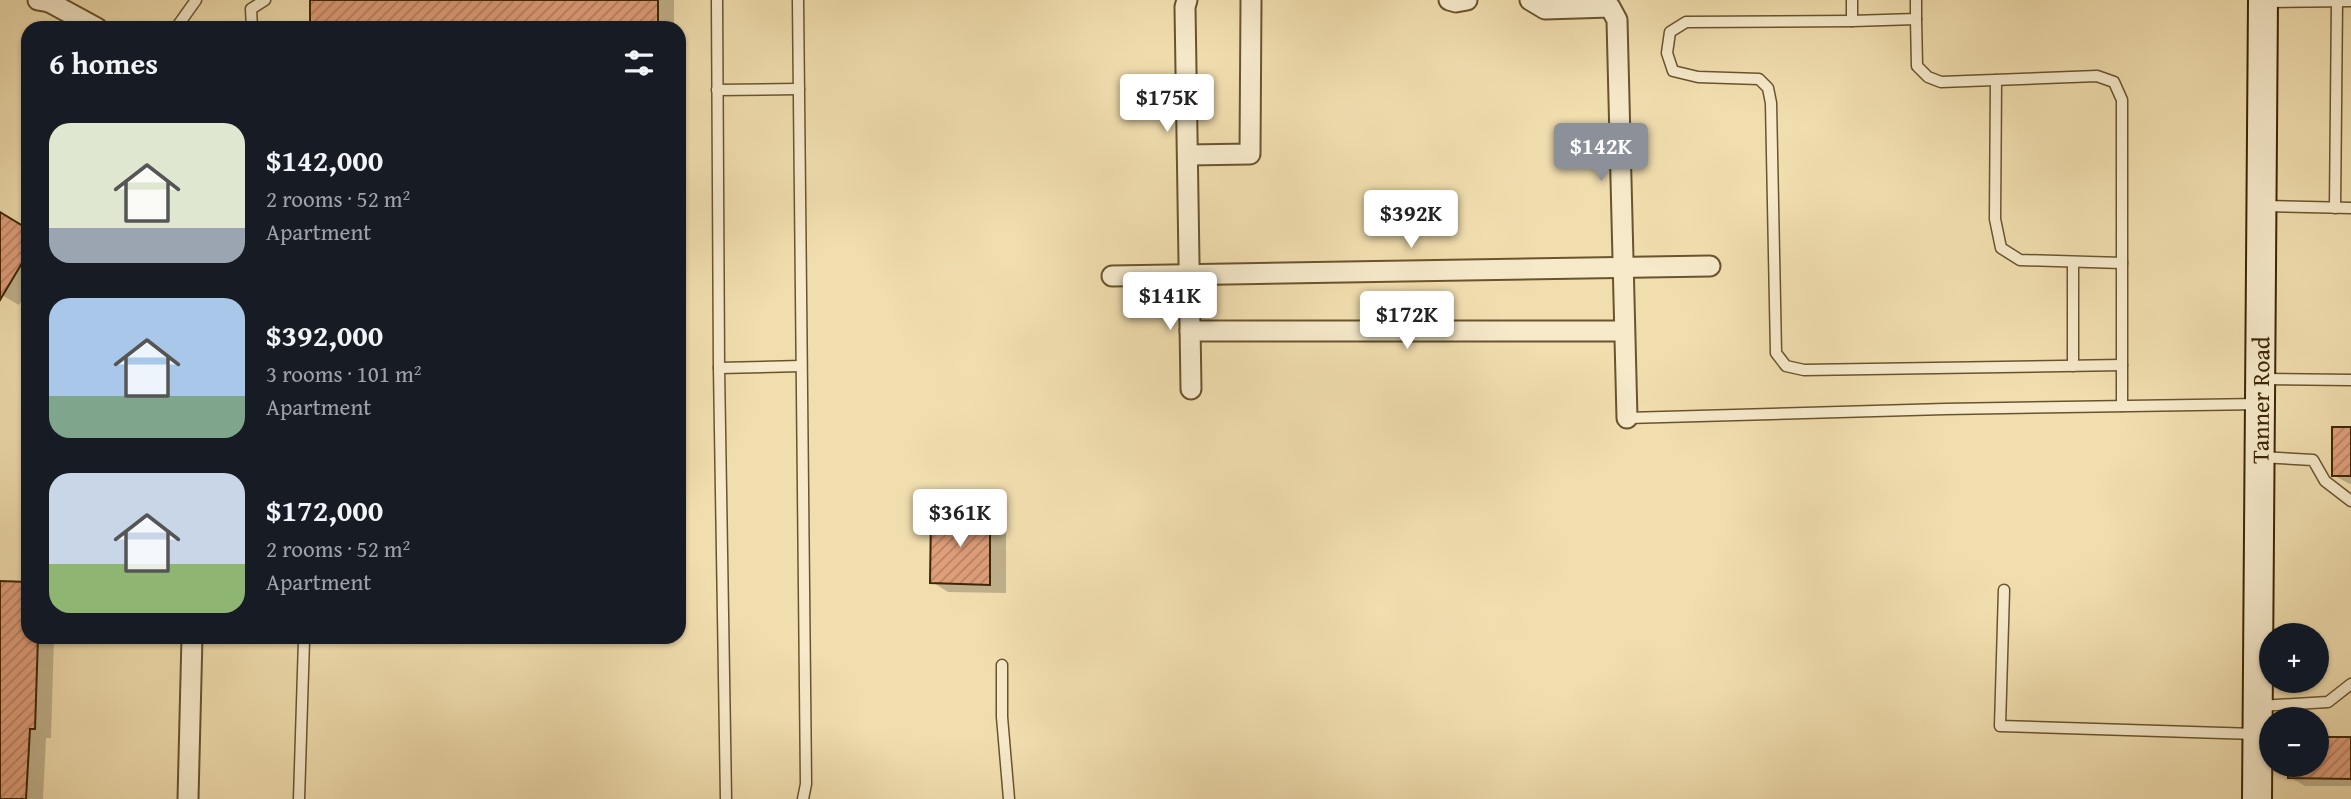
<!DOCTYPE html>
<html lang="en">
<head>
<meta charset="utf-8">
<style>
  :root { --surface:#171b24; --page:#20242c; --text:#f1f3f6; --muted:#9ea1a6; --accent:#8c9099 }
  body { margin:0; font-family:"Gentium Book Plus",serif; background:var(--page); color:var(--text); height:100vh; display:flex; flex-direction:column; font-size:26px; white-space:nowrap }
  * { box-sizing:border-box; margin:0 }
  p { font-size:23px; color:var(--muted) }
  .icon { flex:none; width:38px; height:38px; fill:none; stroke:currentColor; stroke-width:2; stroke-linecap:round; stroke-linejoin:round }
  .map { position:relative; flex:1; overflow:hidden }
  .drawer { position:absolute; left:21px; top:21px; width:665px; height:623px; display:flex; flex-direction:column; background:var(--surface); border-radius:21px; box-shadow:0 2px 5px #0004 }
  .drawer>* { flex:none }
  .tools { position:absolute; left:2259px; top:623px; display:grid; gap:14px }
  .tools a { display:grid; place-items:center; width:70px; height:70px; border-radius:50%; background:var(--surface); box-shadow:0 2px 5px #0004; font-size:35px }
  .price { position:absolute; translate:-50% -60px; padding:0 16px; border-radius:7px; background:#fff; color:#222; font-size:23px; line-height:46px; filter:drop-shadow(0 2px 4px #0008) }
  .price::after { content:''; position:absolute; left:50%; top:42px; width:21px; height:16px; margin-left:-10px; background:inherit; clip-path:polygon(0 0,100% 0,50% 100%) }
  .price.selected { background:var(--accent); color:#fff }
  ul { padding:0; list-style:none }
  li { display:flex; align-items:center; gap:21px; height:175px; padding:0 28px }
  li span { display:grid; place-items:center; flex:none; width:196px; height:140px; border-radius:21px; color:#555 }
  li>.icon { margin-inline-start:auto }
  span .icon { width:84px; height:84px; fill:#fffc; stroke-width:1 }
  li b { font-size:30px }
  h2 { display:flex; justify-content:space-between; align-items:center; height:84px; padding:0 28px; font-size:30px }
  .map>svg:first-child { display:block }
  .shadow { fill:#0003 }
  .building { fill:url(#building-hatch); stroke:#3d2602; stroke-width:2 }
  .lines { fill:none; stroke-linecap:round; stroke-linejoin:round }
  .service-casing { stroke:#6a542d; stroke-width:13 }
  .minor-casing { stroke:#6a542d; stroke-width:23 }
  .secondary-casing { stroke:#3d2602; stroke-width:32 }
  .service { stroke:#f6eacb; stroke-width:10 }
  .minor { stroke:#f6eacb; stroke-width:19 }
  .secondary { stroke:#f6eacb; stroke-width:28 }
  .labels { text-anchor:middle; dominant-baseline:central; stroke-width:5; stroke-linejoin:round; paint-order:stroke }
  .street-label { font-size:24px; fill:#3d2602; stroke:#f6eacb }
</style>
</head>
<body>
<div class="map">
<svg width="2351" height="799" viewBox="0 0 2351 799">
  <defs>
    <pattern id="building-hatch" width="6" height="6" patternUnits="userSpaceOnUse" patternTransform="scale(1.75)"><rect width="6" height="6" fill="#e09f7b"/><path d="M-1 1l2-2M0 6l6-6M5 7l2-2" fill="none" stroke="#b78163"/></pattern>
  </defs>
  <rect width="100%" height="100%" fill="#f1deaf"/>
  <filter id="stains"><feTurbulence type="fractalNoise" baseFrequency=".00286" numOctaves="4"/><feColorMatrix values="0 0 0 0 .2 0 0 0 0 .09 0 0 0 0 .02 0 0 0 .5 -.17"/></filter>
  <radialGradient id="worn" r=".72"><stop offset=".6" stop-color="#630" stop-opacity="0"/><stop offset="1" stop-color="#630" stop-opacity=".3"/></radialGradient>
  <g class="shadow">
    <rect x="312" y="0" width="362" height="28"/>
    <polygon points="0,214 28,231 28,289 19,305 0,294"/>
    <polygon points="2351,428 2351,484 2350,484 2333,475"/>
    <polygon points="989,516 1006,526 1006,593 948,592 932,582"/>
    <polygon points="0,583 28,584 28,637 54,637 51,738 46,738 43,799 0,799"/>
    <polygon points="2317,731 2327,739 2351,739 2351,786 2305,786 2290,777 2290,765 2317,765"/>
  </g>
  <g class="building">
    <rect x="310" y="0" width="348" height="28"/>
    <polygon points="0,212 28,229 28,253 0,300"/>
    <rect x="2332" y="427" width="19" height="49"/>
    <polygon points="931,514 990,514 990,585 930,583"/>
    <polygon points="0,581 28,582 28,637 38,637 35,729 30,729 26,799 0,799"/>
    <polygon points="2317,737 2351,737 2351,779 2288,778 2288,765 2317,765"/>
  </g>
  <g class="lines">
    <g class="service-casing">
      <g id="service">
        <polyline points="717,0 719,368 726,799"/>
        <polyline points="798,0 806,784 803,799"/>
        <polyline points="1852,0 1852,21 1916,19 1916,0"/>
        <polyline points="2264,2 2351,1"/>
        <polyline points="1916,19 1917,66 1928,77 1941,82 2097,76 2114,82 2122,100 2122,406"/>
        <polyline points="1852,21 1686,22 1670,32 1667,53 1673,71 1698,77 1759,79 1768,88 1771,103 1776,353 1786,366 1804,370 2122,365"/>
        <polyline points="176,28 196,0"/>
        <polyline points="252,28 251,9 265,0"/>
        <polyline points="1996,80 1995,219 2001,248 2020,260 2122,263"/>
        <polyline points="717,90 799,89"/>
        <polyline points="2264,206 2351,208"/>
        <polyline points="2335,208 2337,1"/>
        <polyline points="2073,366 2073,262"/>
        <polyline points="719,368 801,366"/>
        <polyline points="2261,379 2351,380"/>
        <polyline points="1627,418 1945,409 2259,404"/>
        <polyline points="2260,457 2313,460 2325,481 2351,501"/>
        <polyline points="2004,590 2000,726 2255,734"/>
        <polyline points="1002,665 1002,717 1009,799"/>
        <polyline points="2260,706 2328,702 2351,684"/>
        <polyline points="299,799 304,640 301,637"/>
      </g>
    </g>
    <g class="minor-casing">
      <g id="minor">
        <polyline points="38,0 49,2 97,28"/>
        <polyline points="1187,0 1185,7 1191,389"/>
        <polyline points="1449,0 1456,2 1467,0"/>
        <polyline points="1530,0 1545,9 1610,7 1617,20 1627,418"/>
        <polyline points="1188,155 1250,154 1251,0"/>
        <polyline points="1112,276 1710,266"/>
        <polyline points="1190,331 1624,331"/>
        <polyline points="188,799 192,637"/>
      </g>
    </g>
    <g class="secondary-casing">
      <g id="secondary">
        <path id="s1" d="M2257,799l6,-799"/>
      </g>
    </g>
    <use href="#service" class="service"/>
    <use href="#minor" class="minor"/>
    <use href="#secondary" class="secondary"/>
  </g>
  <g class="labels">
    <g class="street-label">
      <text stroke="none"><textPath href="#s1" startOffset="399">Tanner Road</textPath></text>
    </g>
  </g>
  <rect width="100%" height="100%" filter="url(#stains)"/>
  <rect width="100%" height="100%" fill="url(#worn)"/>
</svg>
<div class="tools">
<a>+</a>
<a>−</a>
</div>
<b class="price" style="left:1167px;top:134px">$175K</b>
<b class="price selected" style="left:1601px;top:183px">$142K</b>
<b class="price" style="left:1411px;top:250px">$392K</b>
<b class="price" style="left:1170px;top:332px">$141K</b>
<b class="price" style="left:1407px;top:351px">$172K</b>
<b class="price" style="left:960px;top:549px">$361K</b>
<section class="drawer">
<h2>6 homes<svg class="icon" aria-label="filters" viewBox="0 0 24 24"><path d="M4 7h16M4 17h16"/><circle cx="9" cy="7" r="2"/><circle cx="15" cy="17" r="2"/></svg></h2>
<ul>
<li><span style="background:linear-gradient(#dfe7d0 75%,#9aa5b1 0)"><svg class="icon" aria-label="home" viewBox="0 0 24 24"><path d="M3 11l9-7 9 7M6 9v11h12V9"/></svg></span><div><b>$142,000</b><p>2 rooms · 52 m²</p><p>Apartment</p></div></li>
<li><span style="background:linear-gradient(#a9c7e8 70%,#7fa58c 0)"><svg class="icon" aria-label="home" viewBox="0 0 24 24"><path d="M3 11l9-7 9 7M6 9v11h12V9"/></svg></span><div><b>$392,000</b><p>3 rooms · 101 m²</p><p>Apartment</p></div></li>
<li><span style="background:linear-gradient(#c9d6e8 65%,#8fb573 0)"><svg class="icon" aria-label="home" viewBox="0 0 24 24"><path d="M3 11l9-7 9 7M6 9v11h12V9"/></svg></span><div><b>$172,000</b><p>2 rooms · 52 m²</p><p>Apartment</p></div></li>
</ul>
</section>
</div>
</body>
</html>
